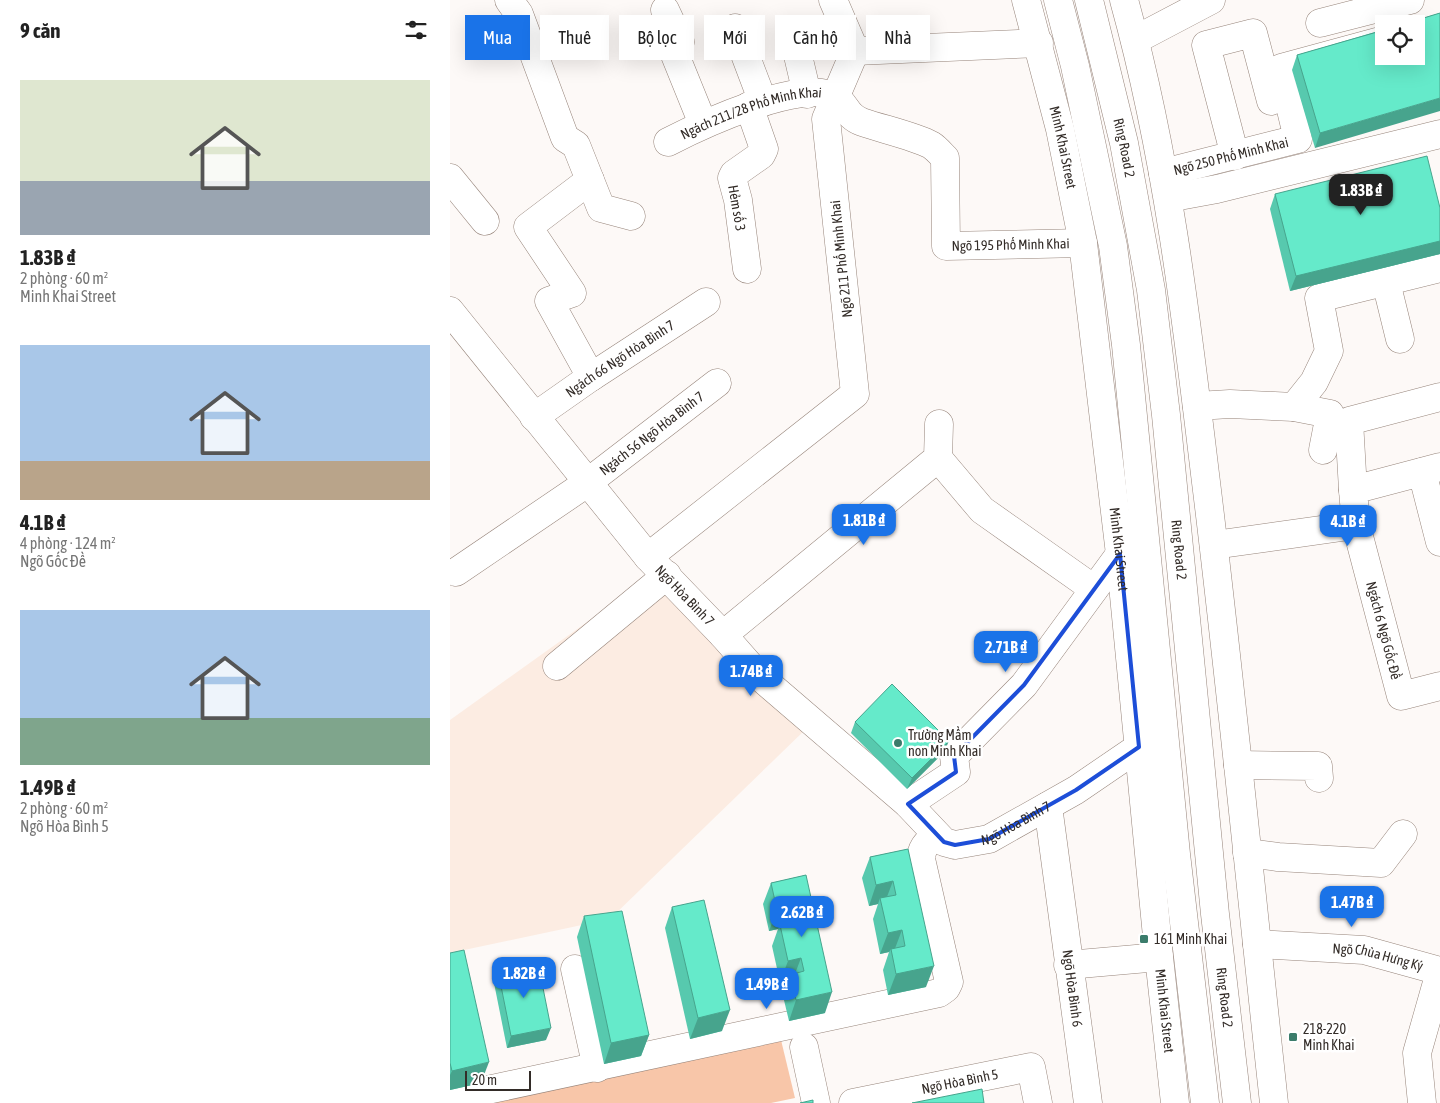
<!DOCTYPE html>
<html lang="vi">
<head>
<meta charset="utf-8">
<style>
  :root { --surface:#fff; --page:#f2f2f2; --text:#222; --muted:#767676; --accent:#1a73e8 }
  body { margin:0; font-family:"Asap Condensed",sans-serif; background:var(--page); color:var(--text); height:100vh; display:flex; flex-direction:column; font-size:19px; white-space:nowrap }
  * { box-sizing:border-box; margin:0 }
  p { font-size:16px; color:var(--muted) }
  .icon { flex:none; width:28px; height:28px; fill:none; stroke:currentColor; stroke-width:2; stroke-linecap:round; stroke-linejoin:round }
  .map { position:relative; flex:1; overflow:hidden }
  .side { display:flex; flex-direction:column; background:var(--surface); width:450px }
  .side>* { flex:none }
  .top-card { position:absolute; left:15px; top:15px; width:475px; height:45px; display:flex; gap:10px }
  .fabs { position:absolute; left:925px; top:15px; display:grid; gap:10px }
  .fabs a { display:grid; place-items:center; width:50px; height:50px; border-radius:0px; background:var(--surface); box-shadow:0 5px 20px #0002; font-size:25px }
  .scale { position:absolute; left:15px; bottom:12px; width:66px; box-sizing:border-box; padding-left:5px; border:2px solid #332c28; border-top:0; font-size:14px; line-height:18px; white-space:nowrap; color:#332c28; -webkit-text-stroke:4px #fff; paint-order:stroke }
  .price { position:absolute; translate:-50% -42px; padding:0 11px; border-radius:10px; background:var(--accent); color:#fff; font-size:16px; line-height:32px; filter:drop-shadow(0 1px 2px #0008) }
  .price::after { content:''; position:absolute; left:50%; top:30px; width:15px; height:11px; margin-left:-8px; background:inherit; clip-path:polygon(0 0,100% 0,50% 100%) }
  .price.on { background:#222; color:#fff }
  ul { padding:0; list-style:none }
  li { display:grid; align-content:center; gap:10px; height:265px; padding:0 20px }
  li span { display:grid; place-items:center; height:155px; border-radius:0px; color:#555 }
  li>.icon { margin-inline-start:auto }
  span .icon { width:90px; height:90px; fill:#fffc; stroke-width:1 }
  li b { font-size:21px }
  h2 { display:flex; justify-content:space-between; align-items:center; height:60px; padding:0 20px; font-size:21px }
  .chip { padding:0 18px; border-radius:0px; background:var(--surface); box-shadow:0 5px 20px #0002; font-size:18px; line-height:45px }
  .chip.on { background:var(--accent); color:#fff }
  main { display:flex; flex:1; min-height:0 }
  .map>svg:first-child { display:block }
  .built { fill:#fcece2 }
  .green { fill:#f8c6a9 }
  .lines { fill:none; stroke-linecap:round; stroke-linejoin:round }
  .minor-casing { stroke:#97857b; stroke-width:29 }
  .major-casing { stroke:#97857b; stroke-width:29 }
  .highway-casing { stroke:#97857b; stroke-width:29 }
  .minor { stroke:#fff; stroke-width:28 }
  .major { stroke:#fff; stroke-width:28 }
  .highway { stroke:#fff; stroke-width:28 }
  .wall { fill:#57c9ae }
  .shaded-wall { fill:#47a48d }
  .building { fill:#65eaca; stroke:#47a48d }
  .marked { fill:none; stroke:#1d4ed8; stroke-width:4; stroke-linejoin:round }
  .poi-dot { fill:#3b7c6b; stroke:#fff; stroke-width:2 }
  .labels { text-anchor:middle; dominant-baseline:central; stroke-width:5; stroke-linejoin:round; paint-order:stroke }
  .street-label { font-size:14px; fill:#332c28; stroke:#fff }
  .poi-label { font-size:14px; fill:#332c28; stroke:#fff; text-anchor:start }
</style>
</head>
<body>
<main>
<section class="side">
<h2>9 căn<svg class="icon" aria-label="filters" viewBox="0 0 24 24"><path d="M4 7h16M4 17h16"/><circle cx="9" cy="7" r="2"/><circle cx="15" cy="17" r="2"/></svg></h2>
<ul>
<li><span style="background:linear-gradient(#dfe7d0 65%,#9aa5b1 0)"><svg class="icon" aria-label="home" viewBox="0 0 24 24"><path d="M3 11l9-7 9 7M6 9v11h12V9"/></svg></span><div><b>1.83B ₫</b><p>2 phòng · 60 m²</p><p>Minh Khai Street</p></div></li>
<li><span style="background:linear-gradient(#a9c7e8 75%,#b9a48a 0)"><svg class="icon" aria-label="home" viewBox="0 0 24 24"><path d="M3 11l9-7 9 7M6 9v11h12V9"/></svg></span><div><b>4.1B ₫</b><p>4 phòng · 124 m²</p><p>Ngõ Gốc Đề</p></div></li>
<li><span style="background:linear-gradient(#a9c7e8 70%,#7fa58c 0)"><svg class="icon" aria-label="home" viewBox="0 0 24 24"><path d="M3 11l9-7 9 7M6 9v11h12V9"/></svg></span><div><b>1.49B ₫</b><p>2 phòng · 60 m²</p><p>Ngõ Hòa Bình 5</p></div></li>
</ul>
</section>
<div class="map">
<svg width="990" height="1103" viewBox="0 0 990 1103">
  <rect width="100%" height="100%" fill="#fdf9f7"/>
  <polygon class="built" points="207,572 358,727 160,919 0,953 0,720"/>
  <polygon class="green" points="331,1040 345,1098 321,1103 38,1103"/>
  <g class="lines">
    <g class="minor-casing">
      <g id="minor">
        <polyline points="59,0 69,14 115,138 126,145 151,208 181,216"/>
        <polyline points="383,0 405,51"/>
        <polyline points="215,10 230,42 221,45 253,124"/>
        <polyline points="870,23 960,0"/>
        <polyline points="285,28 313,102"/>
        <polyline points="342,30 357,94"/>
        <polyline points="685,40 761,0"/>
        <polyline points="405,51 589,43"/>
        <path id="s1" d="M218,142c31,-16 135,-65 167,-45 12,8 11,19 27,25 20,7 52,14 69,23 5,3 10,9 14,13l1,88 137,-3"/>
        <polyline points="785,156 756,45 803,33 821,101"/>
        <path id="s2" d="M713,173l135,-34 -17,-71 103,-28"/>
        <polyline points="0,178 35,221"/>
        <polyline points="140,180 78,227 122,293 99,301 141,377"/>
        <polyline points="718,198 767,189 990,134"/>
        <polyline points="297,269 288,200 282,178 284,174 311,155 314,149 299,106"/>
        <polyline points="936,282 950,339"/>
        <path id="s3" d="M0,311l198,246 75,78 36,41 149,128 36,38 11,3 34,-6 87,-49 63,-43"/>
        <polyline points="747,406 780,404 844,407 864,382 879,351 869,298 990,268"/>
        <polyline points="844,407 880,414 873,450"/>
        <path id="s4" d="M84,417l57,-40 115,-75"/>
        <polyline points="488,458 532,510 644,589"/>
        <polyline points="972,472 990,542"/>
        <polyline points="903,490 899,421 990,397"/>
        <path id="s5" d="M906,525l45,171 39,-10"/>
        <polyline points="764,545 906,525 903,490 990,467"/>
        <polyline points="198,557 405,394 376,119 405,51"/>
        <path id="s6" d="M6,572l131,-89 130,-100"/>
        <polyline points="273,635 488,458 489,424"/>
        <polyline points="107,666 217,575"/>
        <polyline points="788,765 868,766 869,778"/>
        <polyline points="458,804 506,772 504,756 574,685 670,554"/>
        <path id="s7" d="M598,806l40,297"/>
        <polyline points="797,853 828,857 931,863 953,834"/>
        <path id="s8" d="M807,944l107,6 76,21"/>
        <polyline points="618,965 709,957"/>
        <polyline points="125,969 147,1068"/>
        <polyline points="354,1047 366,1103"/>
        <path d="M0,1098l489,-105 7,-5 3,-6 -28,-123c0,-11 6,-16 14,-24"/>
        <path id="s9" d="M403,1103l178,-36 7,36"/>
        <polyline points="972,1103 967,1053 990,972"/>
      </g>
    </g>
    <g class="major-casing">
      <g id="major">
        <path id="s10" d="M576,0l34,129 23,114 37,311 39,403 16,146"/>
        <path d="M674,0c43,155 62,315 81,474 26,210 46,419 69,629"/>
      </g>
    </g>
    <g class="highway-casing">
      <g id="highway">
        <polyline points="608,0 625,66 663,246 676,345 726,854 755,1103"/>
        <path id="s11" d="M639,0l35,143 27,147 15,125 49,499 22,189"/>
      </g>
    </g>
    <use href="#minor" class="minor"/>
    <use href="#major" class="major"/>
    <use href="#highway" class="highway"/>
  </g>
  <g class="wall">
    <polygon points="990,13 865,148 842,70 847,55"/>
    <polygon points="825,194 990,208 990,254 840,291 820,209"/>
    <polygon points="405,722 494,752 457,789 401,733"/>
    <polygon points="458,849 476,987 438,995 433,970 439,952 430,954 423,919 428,904 419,906 412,878 420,857"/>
    <polygon points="356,875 375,1013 339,1021 333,996 338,980 330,982 322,946 328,929 319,931 313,904 321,883"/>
    <polygon points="222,907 272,1031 240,1039 215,928"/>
    <polygon points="134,916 199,1035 191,1056 154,1064 127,937"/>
    <polygon points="0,953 31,1083 0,1090"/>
    <polygon points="48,971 96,1040 57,1048 44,983"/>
  </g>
  <g class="shaded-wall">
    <polygon points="990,98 990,111 865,148 870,133"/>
    <polygon points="990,241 990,254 840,291 846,276"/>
    <polygon points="499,741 494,752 457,789 462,778"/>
    <polygon points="443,881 435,902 430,898 428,904 419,906 426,885"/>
    <polygon points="339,907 332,928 330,925 328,929 319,931 327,910"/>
    <polygon points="452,930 444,951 441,949 439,952 430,954 438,933"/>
    <polygon points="351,958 343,979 340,975 338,980 330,982 338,961"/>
    <polygon points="484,966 476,987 438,995 446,974"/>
    <polygon points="382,992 375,1013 339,1021 346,1000"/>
    <polygon points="280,1010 272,1031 240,1039 248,1018"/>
    <polygon points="101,1028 96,1040 57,1048 61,1036"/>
    <polygon points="199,1035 191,1056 154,1064 161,1043"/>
    <polygon points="39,1062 31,1083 0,1090 0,1075 2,1071"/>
  </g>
  <g class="building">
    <polygon points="990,13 990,98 870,133 847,55 934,30 934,56 966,56 966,24 954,24"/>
    <polygon points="977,156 990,208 990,241 846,276 825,194"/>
    <polygon points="442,684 499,741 462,778 405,722"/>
    <polygon points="458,849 484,966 446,974 441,949 455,946 452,930 438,933 430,898 446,895 443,881 426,885 420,857"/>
    <polygon points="356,875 382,992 346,1000 340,975 354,971 351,958 338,961 330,925 343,922 339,907 327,910 321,883"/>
    <polygon points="254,900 280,1010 248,1018 222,907"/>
    <polygon points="172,911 199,1035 161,1043 134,916"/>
    <polygon points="14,950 39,1062 2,1071 0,1063 0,953"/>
    <polygon points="88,963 101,1028 61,1036 48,971"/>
    <polygon points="532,1089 534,1103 462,1103"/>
    <polygon points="363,1100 363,1103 350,1103"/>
  </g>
  <path class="marked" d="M670,554l19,193 -63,43 -87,49 -34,6 -11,-3 -36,-38 48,-32 -2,-16 70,-71z"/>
  <g class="poi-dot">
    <circle cx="448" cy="743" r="5"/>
    <rect x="689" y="934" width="10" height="10" rx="2.5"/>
    <rect x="838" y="1032" width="10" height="10" rx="2.5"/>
  </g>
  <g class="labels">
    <g class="street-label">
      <text stroke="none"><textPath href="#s1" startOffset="89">Ngách 211/28 Phố Minh Khai</textPath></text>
      <text stroke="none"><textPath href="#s10" startOffset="152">Minh Khai Street</textPath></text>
      <text stroke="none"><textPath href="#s11" startOffset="152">Ring Road 2</textPath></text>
      <text stroke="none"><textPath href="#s2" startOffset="70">Ngõ 250 Phố Minh Khai</textPath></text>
      <text transform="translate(287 208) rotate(80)">Hẻm số 3</text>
      <text stroke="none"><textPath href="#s1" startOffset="459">Ngõ 195 Phố Minh Khai</textPath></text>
      <text transform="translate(391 259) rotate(-96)">Ngõ 211 Phố Minh Khai</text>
      <text stroke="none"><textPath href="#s4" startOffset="104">Ngách 66 Ngõ Hòa Bình 7</textPath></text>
      <text stroke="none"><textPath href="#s6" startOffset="240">Ngách 56 Ngõ Hòa Bình 7</textPath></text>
      <text stroke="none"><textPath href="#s10" startOffset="558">Minh Khai Street</textPath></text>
      <text stroke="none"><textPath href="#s11" startOffset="558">Ring Road 2</textPath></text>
      <text stroke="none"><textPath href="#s3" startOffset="369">Ngõ Hòa Bình 7</textPath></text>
      <text stroke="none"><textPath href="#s5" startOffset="109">Ngách 6 Ngõ Gốc Đề</textPath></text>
      <text stroke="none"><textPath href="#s3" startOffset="804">Ngõ Hòa Bình 7</textPath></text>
      <text stroke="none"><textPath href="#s8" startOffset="122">Ngõ Chùa Hưng Ký</textPath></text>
      <text stroke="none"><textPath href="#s7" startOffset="184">Ngõ Hòa Bình 6</textPath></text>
      <text stroke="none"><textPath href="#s11" startOffset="1008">Ring Road 2</textPath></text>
      <text stroke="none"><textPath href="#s10" startOffset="1022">Minh Khai Street</textPath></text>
      <text stroke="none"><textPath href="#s9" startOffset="109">Ngõ Hòa Bình 5</textPath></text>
    </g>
    <g class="poi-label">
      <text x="458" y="735">Trường Mầm<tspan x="458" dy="16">non Minh Khai</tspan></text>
      <text x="704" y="939">161 Minh Khai</text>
      <text x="853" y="1029">218-220<tspan x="853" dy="16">Minh Khai</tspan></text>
    </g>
  </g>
</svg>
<div class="fabs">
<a><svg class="icon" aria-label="locate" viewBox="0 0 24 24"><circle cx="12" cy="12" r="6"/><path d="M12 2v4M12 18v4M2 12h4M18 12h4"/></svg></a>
</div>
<div class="scale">20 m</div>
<b class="price on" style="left:911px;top:216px">1.83B ₫</b>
<b class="price" style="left:414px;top:546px">1.81B ₫</b>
<b class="price" style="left:898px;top:547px">4.1B ₫</b>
<b class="price" style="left:556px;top:673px">2.71B ₫</b>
<b class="price" style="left:301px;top:697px">1.74B ₫</b>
<b class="price" style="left:902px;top:928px">1.47B ₫</b>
<b class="price" style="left:352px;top:938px">2.62B ₫</b>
<b class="price" style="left:74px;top:999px">1.82B ₫</b>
<b class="price" style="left:317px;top:1010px">1.49B ₫</b>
<div class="top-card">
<a class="chip on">Mua</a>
<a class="chip">Thuê</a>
<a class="chip">Bộ lọc</a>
<a class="chip">Mới</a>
<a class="chip">Căn hộ</a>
<a class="chip">Nhà</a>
</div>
</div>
</main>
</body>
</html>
